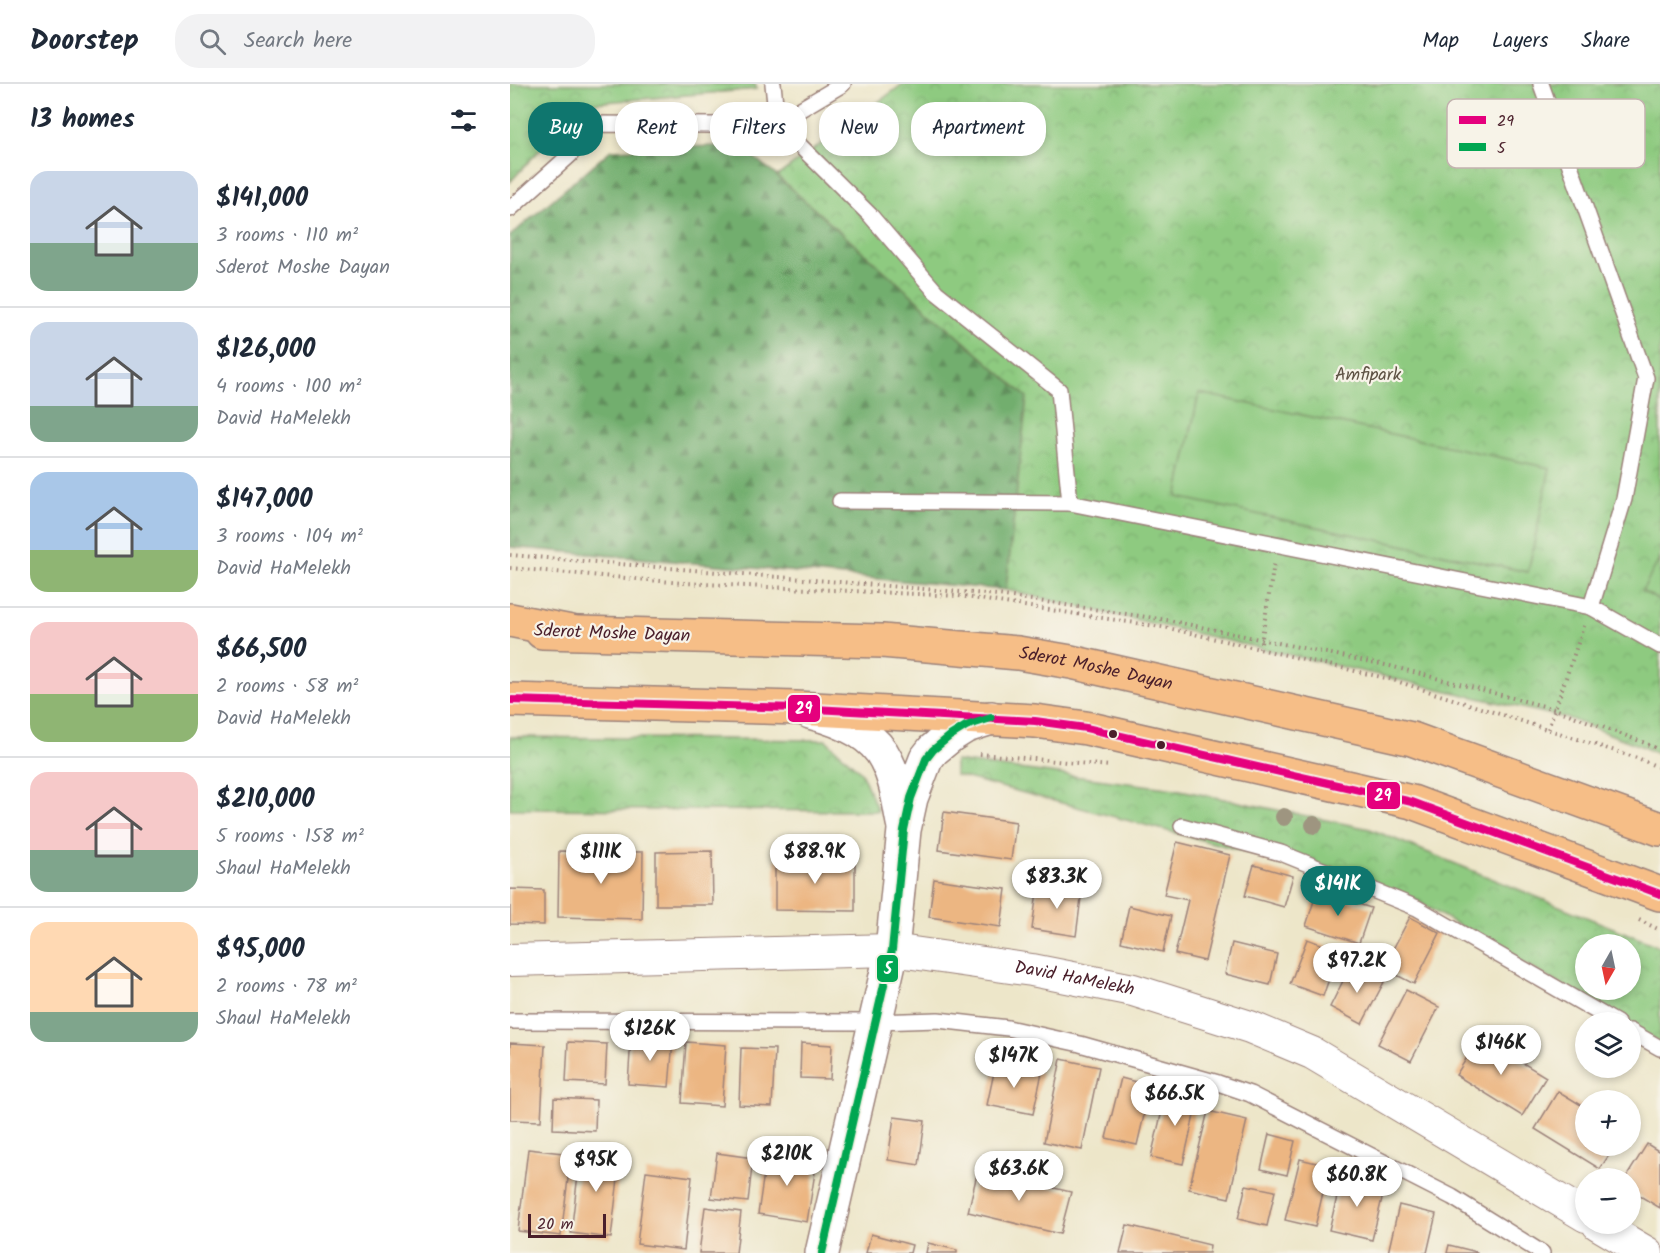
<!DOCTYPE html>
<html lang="en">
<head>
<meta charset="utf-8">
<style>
  :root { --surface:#fff; --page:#f2f2f3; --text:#1f2937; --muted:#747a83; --line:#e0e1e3; --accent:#0f766e }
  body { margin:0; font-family:Kalam,sans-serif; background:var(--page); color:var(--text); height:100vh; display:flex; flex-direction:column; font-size:22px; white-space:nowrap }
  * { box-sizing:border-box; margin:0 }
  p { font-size:20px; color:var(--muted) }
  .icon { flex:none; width:33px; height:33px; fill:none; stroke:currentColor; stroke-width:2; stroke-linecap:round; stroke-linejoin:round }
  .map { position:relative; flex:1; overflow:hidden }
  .panel { display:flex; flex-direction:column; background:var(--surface); width:510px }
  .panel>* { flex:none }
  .hud { position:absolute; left:18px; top:18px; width:570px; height:54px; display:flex; gap:12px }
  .needle { width:39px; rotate:189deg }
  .fabs { position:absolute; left:1065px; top:850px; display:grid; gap:12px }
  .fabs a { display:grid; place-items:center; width:66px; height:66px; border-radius:50%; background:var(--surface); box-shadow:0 3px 9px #0003; font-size:30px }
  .scale { position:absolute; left:18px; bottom:15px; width:78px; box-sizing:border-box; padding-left:6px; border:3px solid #4a1f2b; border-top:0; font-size:16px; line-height:21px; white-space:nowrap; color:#4a1f2b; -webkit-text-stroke:4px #f7f3e8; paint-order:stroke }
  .price { position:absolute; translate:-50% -51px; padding:0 14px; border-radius:21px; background:#fff; color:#222; font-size:20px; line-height:39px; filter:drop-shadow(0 2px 3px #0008) }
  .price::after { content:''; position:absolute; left:50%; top:36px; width:18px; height:14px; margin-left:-9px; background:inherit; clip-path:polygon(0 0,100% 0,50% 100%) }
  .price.selected { background:var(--accent); color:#fff }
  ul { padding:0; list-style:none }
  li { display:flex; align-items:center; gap:18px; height:150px; padding:0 30px }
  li+li { border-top:2px solid var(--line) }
  li span { display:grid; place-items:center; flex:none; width:168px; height:120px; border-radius:18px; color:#555 }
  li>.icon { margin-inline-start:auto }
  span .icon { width:72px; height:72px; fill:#fffc; stroke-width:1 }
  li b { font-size:26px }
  h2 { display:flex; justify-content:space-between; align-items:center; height:72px; padding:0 30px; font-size:26px }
  .tag { padding:0 21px; border-radius:24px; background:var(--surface); box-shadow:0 3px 9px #0003; font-size:21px; line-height:54px }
  .tag.selected { background:var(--accent); color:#fff }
  header { display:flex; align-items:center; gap:36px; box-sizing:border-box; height:84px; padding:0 30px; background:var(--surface); border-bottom:2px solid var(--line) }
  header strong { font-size:28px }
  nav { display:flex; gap:33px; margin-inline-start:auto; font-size:21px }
  .search { width:420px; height:54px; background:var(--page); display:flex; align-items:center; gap:15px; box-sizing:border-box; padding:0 21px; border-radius:24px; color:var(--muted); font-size:22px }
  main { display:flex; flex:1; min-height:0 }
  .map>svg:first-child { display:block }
  .forest { fill:url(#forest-firs); stroke:#5e664c; stroke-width:1.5 }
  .park { fill:url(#park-crowns); stroke:#6c7456; stroke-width:1.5; fill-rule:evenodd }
  .pitch { fill:#8eca80; stroke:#6c7456; stroke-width:1.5 }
  .building { fill:#ecb682 }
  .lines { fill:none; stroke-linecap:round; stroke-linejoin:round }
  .service-casing { stroke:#9c827a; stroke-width:18 }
  .minor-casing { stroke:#9c827a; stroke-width:34 }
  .tertiary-casing { stroke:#9c827a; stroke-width:36 }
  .primary-casing { stroke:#9c827a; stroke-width:36 }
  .motorway-casing { stroke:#9c827a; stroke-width:36 }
  .path { stroke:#9c827a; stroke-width:4; stroke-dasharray:1.5 4.5; stroke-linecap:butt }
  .service { stroke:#fff; stroke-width:15 }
  .minor { stroke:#fff; stroke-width:32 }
  .tertiary { stroke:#fff; stroke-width:33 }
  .primary { stroke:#f6be87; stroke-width:33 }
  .motorway { stroke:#f6be87; stroke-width:33 }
  .bus-1-casing { stroke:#f7f3e8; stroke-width:12 }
  .bus-2-casing { stroke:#f7f3e8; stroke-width:12 }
  .bus-1 { stroke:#e5007d; stroke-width:8 }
  .bus-2 { stroke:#00a651; stroke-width:8 }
  .tree { fill:#9e9580 }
  .bus-dot { fill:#4a1f2b; stroke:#f7f3e8; stroke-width:2 }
  .labels { text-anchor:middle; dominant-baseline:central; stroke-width:4.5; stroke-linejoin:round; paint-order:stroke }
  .park-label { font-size:18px; fill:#5e5244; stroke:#f7f3e8 }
  .street-label { font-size:18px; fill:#4a1f2b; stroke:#f7f3e8 }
  .key { fill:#f7f3e8; stroke:#c3b3af; stroke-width:1.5 }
  .key-label { font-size:16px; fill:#4a1f2b }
  .line-badge { stroke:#f7f3e8; stroke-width:2 }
  .badge-label { font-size:16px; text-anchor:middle; font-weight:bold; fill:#fff }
</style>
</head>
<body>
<header>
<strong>Doorstep</strong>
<div class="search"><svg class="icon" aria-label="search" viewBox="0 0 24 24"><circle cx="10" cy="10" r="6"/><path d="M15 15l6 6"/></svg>Search here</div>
<nav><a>Map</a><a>Layers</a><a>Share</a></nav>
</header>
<main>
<section class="panel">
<h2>13 homes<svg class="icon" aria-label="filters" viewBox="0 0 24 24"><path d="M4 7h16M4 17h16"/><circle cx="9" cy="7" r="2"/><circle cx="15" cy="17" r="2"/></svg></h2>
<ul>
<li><span style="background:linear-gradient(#c9d6e8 60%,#7fa58c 0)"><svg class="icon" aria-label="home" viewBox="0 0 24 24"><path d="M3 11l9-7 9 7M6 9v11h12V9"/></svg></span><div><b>$141,000</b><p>3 rooms · 110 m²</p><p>Sderot Moshe Dayan</p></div></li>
<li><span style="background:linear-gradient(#c9d6e8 70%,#7fa58c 0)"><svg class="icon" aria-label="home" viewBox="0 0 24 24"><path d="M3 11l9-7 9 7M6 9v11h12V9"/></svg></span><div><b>$126,000</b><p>4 rooms · 100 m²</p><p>David HaMelekh</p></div></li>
<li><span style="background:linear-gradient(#a9c7e8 65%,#8fb573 0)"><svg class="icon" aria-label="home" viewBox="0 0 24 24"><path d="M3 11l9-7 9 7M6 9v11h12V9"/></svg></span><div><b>$147,000</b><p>3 rooms · 104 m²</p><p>David HaMelekh</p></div></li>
<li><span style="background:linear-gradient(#f6c9c9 60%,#8fb573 0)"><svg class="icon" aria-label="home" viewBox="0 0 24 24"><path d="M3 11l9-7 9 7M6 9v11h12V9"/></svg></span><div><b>$66,500</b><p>2 rooms · 58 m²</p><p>David HaMelekh</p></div></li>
<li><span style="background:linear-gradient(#f6c9c9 65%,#7fa58c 0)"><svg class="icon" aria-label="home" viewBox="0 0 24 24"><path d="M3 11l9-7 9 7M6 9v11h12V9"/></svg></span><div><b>$210,000</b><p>5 rooms · 158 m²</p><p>Shaul HaMelekh</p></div></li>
<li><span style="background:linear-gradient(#ffd9b3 75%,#7fa58c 0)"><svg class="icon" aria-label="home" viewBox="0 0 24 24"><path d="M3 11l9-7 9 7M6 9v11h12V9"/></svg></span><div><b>$95,000</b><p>2 rooms · 78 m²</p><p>Shaul HaMelekh</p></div></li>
</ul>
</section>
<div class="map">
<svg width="1150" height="1169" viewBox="0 0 1150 1169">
  <defs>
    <pattern id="forest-firs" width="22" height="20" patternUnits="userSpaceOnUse" patternTransform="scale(1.5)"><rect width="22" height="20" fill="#72ae6e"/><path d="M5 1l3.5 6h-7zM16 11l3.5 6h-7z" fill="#608d5b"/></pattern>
    <pattern id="park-crowns" width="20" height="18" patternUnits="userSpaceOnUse" patternTransform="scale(1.5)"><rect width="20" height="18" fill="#8eca80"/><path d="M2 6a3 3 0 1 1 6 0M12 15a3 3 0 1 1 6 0" fill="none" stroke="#7cad6f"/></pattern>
  </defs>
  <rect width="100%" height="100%" fill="#f7f3e8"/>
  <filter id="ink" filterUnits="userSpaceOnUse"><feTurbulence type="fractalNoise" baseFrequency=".0167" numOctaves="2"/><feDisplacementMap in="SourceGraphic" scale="12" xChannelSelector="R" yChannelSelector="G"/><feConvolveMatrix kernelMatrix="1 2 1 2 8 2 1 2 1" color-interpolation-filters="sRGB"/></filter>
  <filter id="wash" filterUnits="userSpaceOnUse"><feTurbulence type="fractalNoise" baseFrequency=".008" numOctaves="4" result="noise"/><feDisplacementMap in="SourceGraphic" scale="24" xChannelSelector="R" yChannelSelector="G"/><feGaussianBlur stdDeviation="1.35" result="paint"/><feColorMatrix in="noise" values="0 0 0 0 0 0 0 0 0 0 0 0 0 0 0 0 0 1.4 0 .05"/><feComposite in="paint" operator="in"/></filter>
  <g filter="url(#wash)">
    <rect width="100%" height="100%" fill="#ede6c9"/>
    <polygon class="forest" points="229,61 267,92 517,313 496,506 0,463 0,152 101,66"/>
    <g class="park">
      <polygon points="0,0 245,0 247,5 72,20 0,98"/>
      <polygon points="393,0 1150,0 1150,671 1131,662 1060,635 496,506 517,313 267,92"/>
      <polygon points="0,653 316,656 351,688 368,727 0,725"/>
      <path d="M445,677l220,28 195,40 290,118v96l-29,-18 -1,-2h-4l-223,-130 -448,-118zM1076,861h44v45h-44z"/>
    </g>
    <g class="pitch">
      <polygon points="689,309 1040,384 1018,488 667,413"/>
      <polygon points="1150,474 1150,517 1132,507"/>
    </g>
    <g id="blocks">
      <g class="building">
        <polygon points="434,728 506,738 501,776 429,766"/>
        <polygon points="667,758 720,771 695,877 665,870 678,816 654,811"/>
        <polygon points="49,767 133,768 132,835 48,833"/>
        <polygon points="202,767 203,821 146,821 146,768"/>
        <polygon points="265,775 345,776 345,827 265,826"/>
        <polygon points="744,781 783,792 774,823 735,812"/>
        <polygon points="424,795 496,805 491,843 419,833"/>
        <polygon points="528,800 572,806 566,852 522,845"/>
        <polygon points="0,805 34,806 34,841 0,840"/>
        <polygon points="807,807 861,824 849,859 796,842"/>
        <polygon points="619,822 661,832 653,868 611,858"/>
        <polygon points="900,833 930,849 904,900 873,884"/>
        <polygon points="797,855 829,867 813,912 780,900"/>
        <polygon points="722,859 767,870 760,901 715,890"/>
        <polygon points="841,881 874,898 852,940 820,923"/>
        <polygon points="896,906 929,923 901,977 868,960"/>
        <polygon points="970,953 1036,993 1012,1032 946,991"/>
        <polygon points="121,954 163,957 159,1003 118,1000"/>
        <polygon points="58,958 97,960 95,1000 56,998"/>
        <polygon points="176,958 216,961 212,1022 172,1019"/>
        <polygon points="0,959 35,961 31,1037 0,1036"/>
        <polygon points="291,959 322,961 320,995 290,994"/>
        <polygon points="231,964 265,965 262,1023 229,1021"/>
        <polygon points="551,975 589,983 572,1066 534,1058"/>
        <polygon points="486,979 532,989 523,1030 477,1021"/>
        <polygon points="611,994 641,1002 627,1061 596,1054"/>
        <polygon points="657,1006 688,1014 673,1080 641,1073"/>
        <polygon points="1048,1007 1076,1024 1076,1062 1105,1062 1090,1085 1025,1045"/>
        <polygon points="44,1014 86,1016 85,1047 43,1045"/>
        <polygon points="698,1027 737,1036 719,1114 679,1105"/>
        <polygon points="384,1033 415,1037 409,1081 378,1076"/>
        <polygon points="759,1050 785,1057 777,1091 751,1085"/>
        <polygon points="1137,1060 1150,1068 1150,1124 1120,1106 1120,1095 1115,1095"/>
        <polygon points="18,1065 61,1070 51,1152 8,1147"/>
        <polygon points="71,1065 111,1069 101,1154 61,1149"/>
        <polygon points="257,1068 307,1076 297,1138 248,1130"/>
        <polygon points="207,1069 243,1074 238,1118 201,1114"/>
        <polygon points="790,1075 819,1082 805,1143 775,1136"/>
        <polygon points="468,1086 561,1108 550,1150 458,1128"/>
        <polygon points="136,1087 182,1093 174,1166 127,1160"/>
        <polygon points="832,1092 875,1102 862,1156 819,1146"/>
        <polygon points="736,1101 765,1107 757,1142 728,1135"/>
        <polygon points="889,1121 926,1130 917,1169 878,1169"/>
        <polygon points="195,1123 231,1128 226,1169 189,1169"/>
        <polygon points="617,1141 700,1161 699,1169 610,1169"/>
        <polygon points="361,1150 402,1161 400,1169 356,1169"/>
        <polygon points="418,1159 447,1166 447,1169 416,1169"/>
        <polygon points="939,1161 967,1168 967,1169 937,1169"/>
      </g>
    </g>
  </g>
  <g filter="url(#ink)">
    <use href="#blocks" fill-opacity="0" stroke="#9c827a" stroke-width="1.5"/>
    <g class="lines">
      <g class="service-casing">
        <g id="service">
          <polyline points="263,0 267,39 360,131 426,208 549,306 560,419"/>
          <polyline points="1031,0 1136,294 1114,415 1081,523"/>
          <polyline points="0,125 60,71 83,40 201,41 267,39 333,0"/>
          <polyline points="330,417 560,419 1081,523 1150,562"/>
          <polyline points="672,742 771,769 907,824 1107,939"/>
          <polyline points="0,937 365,938 428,936 498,944 570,960 708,999 740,1010 942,1113 1032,1169"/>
          <polyline points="1120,947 1150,964"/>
        </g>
      </g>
      <g class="minor-casing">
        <g id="minor">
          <path id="s1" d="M0,876l382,-10 140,20 101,20 117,37 62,26 274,163"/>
          <polyline points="1088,1140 1137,1169"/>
        </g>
      </g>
      <g class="tertiary-casing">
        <g id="tertiary">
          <path d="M300,628c27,7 63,20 76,48 10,19 13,42 17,63"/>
          <polyline points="312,1169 382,866 394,746 401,714 416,675 423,666 440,652 456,642 481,634"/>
        </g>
      </g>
      <g class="primary-casing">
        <g id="primary">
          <path id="s2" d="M32,548l340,9 136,12 53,9 341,77 248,90"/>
          <polyline points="0,616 286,624 525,637 576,644 902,718 1150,810"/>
        </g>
      </g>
      <g class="motorway-casing">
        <polyline id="motorway" points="0,536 61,548"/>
      </g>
      <g class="path">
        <polyline points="0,471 488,511 657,536 880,582 1045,625 1135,659 1150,666"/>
        <polyline points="0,484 173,499 449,512 658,544 880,595 1130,675 1150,684"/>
        <polyline points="750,565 764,480"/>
        <polyline points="1038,645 1074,542"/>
        <polyline points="470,670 600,682"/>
        <polyline points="1129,836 1150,846"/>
      </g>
      <use href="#service" class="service"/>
      <use href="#minor" class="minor"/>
      <use href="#tertiary" class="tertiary"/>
      <use href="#primary" class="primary"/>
      <use href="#motorway" class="motorway"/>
      <g class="bus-1-casing">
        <polyline id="bus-1" points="0,616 286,624 525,637 576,644 902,718 1150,810"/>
      </g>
      <g class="bus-2-casing">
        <polyline id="bus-2" points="312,1169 382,866 394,746 401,714 416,675 423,666 440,652 456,642 481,634"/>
      </g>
      <use href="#bus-1" class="bus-1"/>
      <use href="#bus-2" class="bus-2"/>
    </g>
    <g class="tree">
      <circle cx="359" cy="32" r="9"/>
      <circle cx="774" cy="733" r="9"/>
      <circle cx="804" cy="741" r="9"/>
    </g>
  </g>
  <g class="bus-dot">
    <circle cx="603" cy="650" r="5"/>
    <circle cx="651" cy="661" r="5"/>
  </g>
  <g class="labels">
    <g class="park-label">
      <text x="858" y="291">Amfipark</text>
    </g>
    <g class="street-label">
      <text transform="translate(102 550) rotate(2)">Sderot Moshe Dayan</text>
      <text stroke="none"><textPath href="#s2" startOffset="556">Sderot Moshe Dayan</textPath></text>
      <text stroke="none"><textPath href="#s1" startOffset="567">David HaMelekh</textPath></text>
    </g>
  </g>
  <rect x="937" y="15" width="198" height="69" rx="9" class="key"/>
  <rect x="949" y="32" width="27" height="8" fill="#e5007d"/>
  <rect x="949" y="59" width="27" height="8" fill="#00a651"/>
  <g class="key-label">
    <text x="987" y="42">29</text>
    <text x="987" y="69">5</text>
  </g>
  <g class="line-badge">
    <rect x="277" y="610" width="34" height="29" rx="6" fill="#e5007d"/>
    <rect x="856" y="697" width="35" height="29" rx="6" fill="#e5007d"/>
    <rect x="366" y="870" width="23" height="29" rx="6" fill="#00a651"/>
  </g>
  <g class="badge-label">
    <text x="294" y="630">29</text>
    <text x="873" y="717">29</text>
    <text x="378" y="890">5</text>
  </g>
</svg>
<div class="fabs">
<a><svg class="needle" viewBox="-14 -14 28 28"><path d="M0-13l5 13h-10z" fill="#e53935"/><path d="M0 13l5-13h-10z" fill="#747a83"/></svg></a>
<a><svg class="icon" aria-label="layers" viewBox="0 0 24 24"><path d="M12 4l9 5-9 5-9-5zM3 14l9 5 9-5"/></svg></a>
<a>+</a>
<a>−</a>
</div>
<div class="scale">20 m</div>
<b class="price" style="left:91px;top:801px">$111K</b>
<b class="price" style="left:305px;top:801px">$88.9K</b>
<b class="price" style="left:547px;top:826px">$83.3K</b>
<b class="price selected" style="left:828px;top:833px">$141K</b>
<b class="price" style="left:847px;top:910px">$97.2K</b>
<b class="price" style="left:140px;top:978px">$126K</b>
<b class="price" style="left:991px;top:992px">$146K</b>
<b class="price" style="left:504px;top:1005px">$147K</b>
<b class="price" style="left:665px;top:1043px">$66.5K</b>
<b class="price" style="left:277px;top:1103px">$210K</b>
<b class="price" style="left:86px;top:1109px">$95K</b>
<b class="price" style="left:509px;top:1118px">$63.6K</b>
<b class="price" style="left:847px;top:1124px">$60.8K</b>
<div class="hud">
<a class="tag selected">Buy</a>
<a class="tag">Rent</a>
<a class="tag">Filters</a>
<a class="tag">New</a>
<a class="tag">Apartment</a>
</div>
</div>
</main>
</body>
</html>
